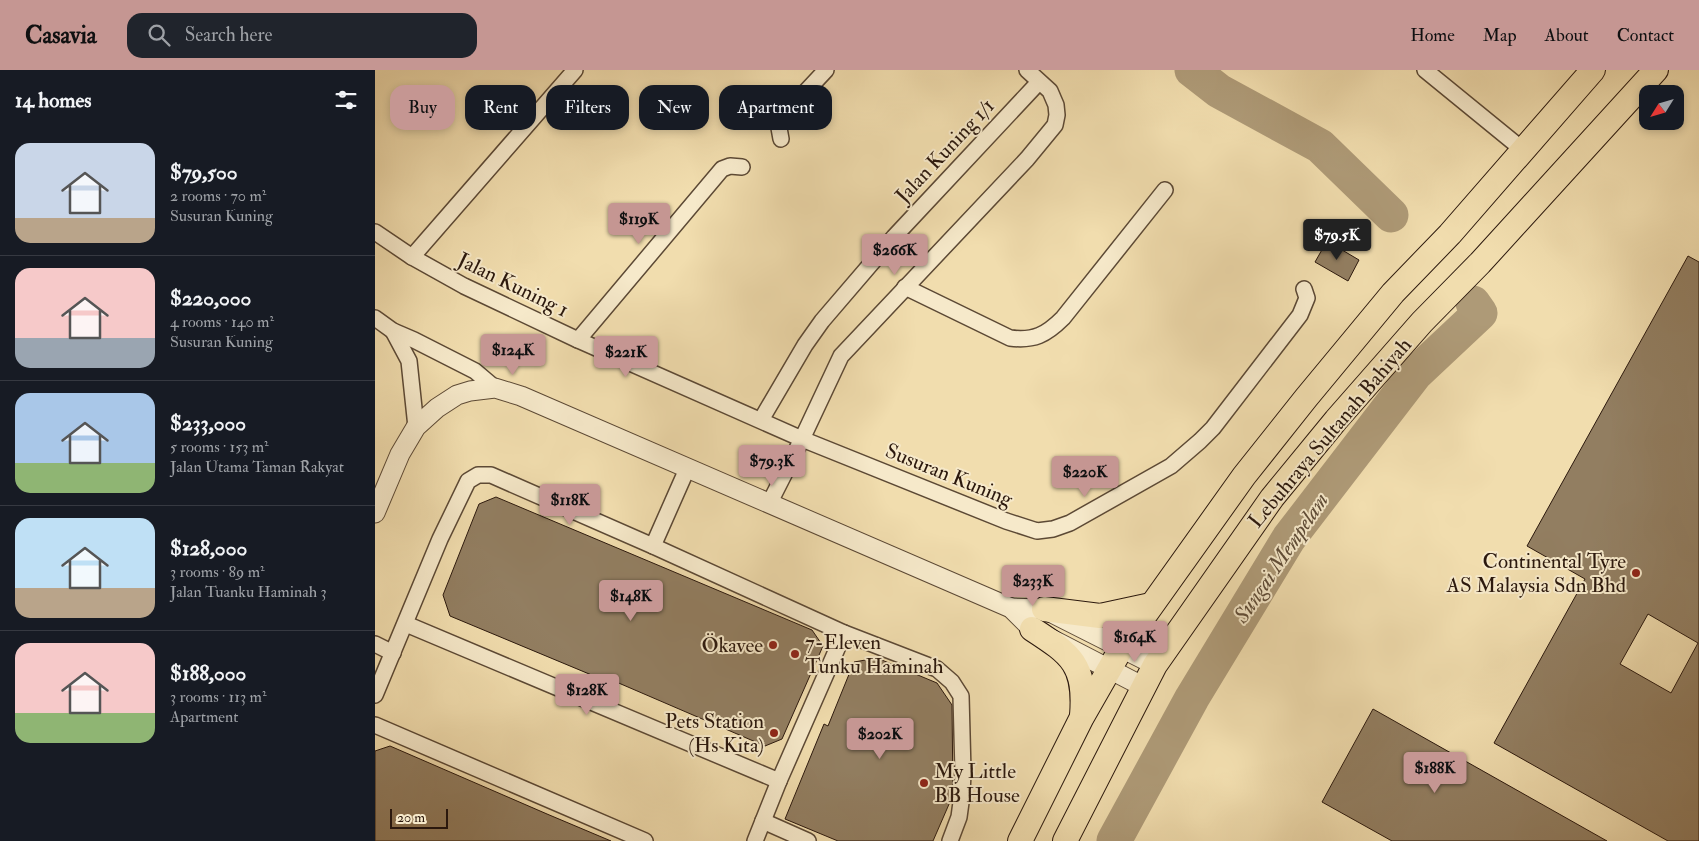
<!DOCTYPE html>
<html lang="en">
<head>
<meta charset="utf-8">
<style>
  :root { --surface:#171b24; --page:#20242c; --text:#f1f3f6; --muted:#9ea1a6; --line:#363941; --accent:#c59692 }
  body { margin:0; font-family:"IM FELL Double Pica",serif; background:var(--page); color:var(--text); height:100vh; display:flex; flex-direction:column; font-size:19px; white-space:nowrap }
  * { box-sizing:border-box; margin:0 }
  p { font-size:16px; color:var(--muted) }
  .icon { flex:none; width:28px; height:28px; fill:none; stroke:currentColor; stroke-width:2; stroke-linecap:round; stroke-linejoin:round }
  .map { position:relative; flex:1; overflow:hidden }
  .sheet { display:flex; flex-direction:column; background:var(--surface); width:375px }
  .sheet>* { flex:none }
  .guide { position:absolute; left:15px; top:15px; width:475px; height:45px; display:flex; gap:10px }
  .needle { width:32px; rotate:233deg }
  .tools { position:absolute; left:1264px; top:15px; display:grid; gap:10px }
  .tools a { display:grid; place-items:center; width:45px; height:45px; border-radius:10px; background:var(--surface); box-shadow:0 2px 8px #0003; font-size:25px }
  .scale { position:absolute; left:15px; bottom:12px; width:58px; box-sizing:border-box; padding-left:5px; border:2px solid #2b180d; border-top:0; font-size:14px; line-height:18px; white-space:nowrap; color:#2b180d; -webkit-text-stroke:4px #f6e9ca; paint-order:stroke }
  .price { position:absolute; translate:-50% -42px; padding:0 11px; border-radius:5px; background:var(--accent); color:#111; font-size:16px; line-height:32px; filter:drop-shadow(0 1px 2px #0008) }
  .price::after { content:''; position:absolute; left:50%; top:30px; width:15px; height:11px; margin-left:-8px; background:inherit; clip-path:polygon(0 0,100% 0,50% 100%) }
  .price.active { background:#222; color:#fff }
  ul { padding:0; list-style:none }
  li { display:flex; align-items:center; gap:15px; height:125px; padding:0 15px }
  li+li { border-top:1px solid var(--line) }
  li span { display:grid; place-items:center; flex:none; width:140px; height:100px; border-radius:15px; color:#555 }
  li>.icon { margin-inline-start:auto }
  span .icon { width:60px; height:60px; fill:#fffc; stroke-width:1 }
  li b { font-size:21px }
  h2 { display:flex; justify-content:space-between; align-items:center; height:60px; padding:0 15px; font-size:21px }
  .pill { padding:0 18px; border-radius:15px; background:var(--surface); box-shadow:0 2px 8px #0003; font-size:18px; line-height:45px }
  .pill.active { background:var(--accent); color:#111 }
  header { display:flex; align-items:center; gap:30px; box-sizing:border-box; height:70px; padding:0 25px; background:var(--accent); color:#111 }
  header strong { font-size:24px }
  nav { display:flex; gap:28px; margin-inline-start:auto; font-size:18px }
  .search { width:350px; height:45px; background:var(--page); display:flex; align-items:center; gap:12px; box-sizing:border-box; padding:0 18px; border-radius:15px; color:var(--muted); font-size:19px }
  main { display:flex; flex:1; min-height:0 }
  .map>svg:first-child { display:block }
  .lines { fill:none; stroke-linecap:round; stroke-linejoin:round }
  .river { stroke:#ae9a77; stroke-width:35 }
  .building { fill:#927e61; stroke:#2b180d; fill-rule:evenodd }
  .minor-casing { stroke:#5c4935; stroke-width:18 }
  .tertiary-casing { stroke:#5c4935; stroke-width:21 }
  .primary-casing { stroke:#2b180d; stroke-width:26 }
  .minor { stroke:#f6e9ca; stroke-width:15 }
  .tertiary { stroke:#f6e9ca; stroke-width:19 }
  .primary { stroke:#f1ddae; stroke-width:24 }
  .poi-dot { fill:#8f2418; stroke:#f6e9ca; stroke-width:2 }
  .labels { text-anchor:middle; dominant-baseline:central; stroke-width:4; stroke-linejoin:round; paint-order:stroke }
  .street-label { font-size:21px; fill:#2b180d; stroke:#f6e9ca }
  .poi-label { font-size:21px; fill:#2b180d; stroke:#f6e9ca; text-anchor:end }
  .water-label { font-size:22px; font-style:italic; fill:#5f4c37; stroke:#f6e9ca }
</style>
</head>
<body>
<header>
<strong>Casavia</strong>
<div class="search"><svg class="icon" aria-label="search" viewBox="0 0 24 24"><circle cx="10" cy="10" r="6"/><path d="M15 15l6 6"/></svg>Search here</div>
<nav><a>Home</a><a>Map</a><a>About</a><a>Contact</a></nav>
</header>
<main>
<section class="sheet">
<h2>14 homes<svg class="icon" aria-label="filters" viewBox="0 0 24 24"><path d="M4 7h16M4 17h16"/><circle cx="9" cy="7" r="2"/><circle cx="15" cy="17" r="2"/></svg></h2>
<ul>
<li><span style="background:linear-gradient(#c9d6e8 75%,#b9a48a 0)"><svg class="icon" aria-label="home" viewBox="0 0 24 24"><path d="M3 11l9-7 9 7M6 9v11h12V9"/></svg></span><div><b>$79,500</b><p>2 rooms · 70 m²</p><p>Susuran Kuning</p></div></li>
<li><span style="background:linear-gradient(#f6c9c9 70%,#9aa5b1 0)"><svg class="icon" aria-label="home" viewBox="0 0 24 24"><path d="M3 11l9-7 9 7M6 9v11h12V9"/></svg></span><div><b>$220,000</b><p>4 rooms · 140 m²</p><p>Susuran Kuning</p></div></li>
<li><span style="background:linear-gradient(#a9c7e8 70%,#8fb573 0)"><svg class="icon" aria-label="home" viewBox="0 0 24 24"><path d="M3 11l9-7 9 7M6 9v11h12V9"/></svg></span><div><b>$233,000</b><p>5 rooms · 153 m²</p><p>Jalan Utama Taman Rakyat</p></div></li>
<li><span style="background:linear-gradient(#bfe0f5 70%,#b9a48a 0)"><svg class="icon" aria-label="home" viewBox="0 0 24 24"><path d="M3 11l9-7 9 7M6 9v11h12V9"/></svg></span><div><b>$128,000</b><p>3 rooms · 89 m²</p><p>Jalan Tuanku Haminah 3</p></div></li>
<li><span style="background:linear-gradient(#f6c9c9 70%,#8fb573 0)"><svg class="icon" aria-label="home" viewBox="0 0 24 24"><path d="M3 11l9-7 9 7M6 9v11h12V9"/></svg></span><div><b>$188,000</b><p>3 rooms · 113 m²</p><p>Apartment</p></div></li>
</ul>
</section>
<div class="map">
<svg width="1324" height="771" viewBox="0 0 1324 771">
  <rect width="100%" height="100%" fill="#f1ddae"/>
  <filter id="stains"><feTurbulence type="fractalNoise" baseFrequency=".004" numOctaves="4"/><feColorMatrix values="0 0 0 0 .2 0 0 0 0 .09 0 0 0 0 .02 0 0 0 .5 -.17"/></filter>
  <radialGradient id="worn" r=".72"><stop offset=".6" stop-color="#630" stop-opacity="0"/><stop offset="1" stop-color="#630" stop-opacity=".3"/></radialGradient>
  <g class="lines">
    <g class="river">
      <polyline points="817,0 844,21 945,76 1016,145"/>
      <polyline points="739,771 817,628 914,468 1040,304 1105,243 1098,233"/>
    </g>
  </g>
  <g class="building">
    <polygon points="952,171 984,190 973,211 940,192"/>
    <path d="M1313,186l11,6v579h-31l-174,-98 91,-164 -58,-33zM1273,544l50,29 -27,50 -51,-29z"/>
    <polygon points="121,427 437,560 448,576 407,669 390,676 232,608 231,611 75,546 68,525 104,434"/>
    <polygon points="502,588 562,613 577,635 578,725 558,771 463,771 410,749 449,654 453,656 479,592"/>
    <polygon points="998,639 1232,771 1017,771 947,732"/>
    <polygon points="15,676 172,744 236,771 0,771 0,681"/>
  </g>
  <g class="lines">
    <g class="minor-casing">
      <g id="minor">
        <polyline points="1050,0 1148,80"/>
        <polyline points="406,69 404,58 408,46 451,0"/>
        <polyline points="0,162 37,187 89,216 203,270 427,369 631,451 662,461 678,459 695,453 796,396 825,371 838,358 925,245 932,228 929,219"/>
        <polyline points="37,187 200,0"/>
        <path d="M530,217l105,51c24,3 36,-3 53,-20l102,-128"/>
        <polyline points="0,248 18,261 39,270 100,301 120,318"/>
        <polyline points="18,261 34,291 41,357"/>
        <polyline points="203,270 347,99 355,96 367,97"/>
        <polyline points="386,350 430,275 447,251 519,167 664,12"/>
        <polyline points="394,434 427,369 466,286 652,89 680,55 682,45 681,35 675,21 652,0"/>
        <polyline points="278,476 312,399"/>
        <polyline points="31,554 404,711"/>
        <polyline points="0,574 18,583"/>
        <polyline points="0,625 65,469 93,411 103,405 116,405 278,476 469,563 562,599 577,612 586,626 588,702 587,725 584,747 575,771"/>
        <polyline points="0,655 270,771"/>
        <polyline points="388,751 433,771"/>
        <polyline points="380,771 404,711 469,563"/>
      </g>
    </g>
    <g class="tertiary-casing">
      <g id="tertiary">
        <polyline points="0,443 25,384 41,357 62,338 82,325 95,321 120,318 146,326 636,538 657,559 769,617"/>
        <polyline points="636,538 669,539 780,595"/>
      </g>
    </g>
    <g class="primary-casing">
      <g id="primary">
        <polyline points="669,539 725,546 776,535"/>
        <path d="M657,559c40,26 54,36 50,87"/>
        <polyline points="645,771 707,647 747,577 869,406 931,328 1018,223 1075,164 1218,0"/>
        <polyline points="690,771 780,595 897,428 961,350 1047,252 1105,193 1281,0"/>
      </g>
    </g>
    <use href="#minor" class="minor"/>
    <use href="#tertiary" class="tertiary"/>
    <use href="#primary" class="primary"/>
  </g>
  <g class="poi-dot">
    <circle cx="1261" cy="503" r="5"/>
    <circle cx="398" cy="575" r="5"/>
    <circle cx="420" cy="584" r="5"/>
    <circle cx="399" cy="663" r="5"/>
    <circle cx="549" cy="713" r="5"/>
  </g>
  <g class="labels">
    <g class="street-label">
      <text transform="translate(570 81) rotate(-47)">Jalan Kuning 1/1</text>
      <text transform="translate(138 215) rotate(26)">Jalan Kuning 1</text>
      <text transform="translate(955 363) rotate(-50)">Lebuhraya Sultanah Bahiyah</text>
      <text transform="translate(574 405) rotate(22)">Susuran Kuning</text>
    </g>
    <g class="poi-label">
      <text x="1251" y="491">Continental Tyre<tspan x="1251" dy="24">AS Malaysia Sdn Bhd</tspan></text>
      <text x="430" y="572" text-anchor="start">7-Eleven<tspan x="430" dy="24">Tunku Haminah</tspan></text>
      <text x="388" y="575">Ökavee</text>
      <text x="389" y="651">Pets Station<tspan x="389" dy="24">(Hs Kita)</tspan></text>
      <text x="559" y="701" text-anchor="start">My Little<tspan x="559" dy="24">BB House</tspan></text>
    </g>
    <g class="water-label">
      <text transform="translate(906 488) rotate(-56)">Sungai Mempelam</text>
    </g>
  </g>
  <rect width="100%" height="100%" filter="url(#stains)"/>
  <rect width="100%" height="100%" fill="url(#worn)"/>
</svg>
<div class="tools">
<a><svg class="needle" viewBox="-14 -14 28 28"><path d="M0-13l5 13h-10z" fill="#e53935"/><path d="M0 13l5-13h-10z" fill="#9ea1a6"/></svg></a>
</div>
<div class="scale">20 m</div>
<b class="price" style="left:264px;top:175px">$119K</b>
<b class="price active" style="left:962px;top:191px">$79.5K</b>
<b class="price" style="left:520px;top:206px">$266K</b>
<b class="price" style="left:138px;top:306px">$124K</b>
<b class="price" style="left:251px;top:308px">$221K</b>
<b class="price" style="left:397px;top:417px">$79.3K</b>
<b class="price" style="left:710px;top:428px">$220K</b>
<b class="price" style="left:195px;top:456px">$118K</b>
<b class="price" style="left:658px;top:537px">$233K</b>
<b class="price" style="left:256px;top:552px">$148K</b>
<b class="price" style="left:760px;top:593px">$164K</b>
<b class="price" style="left:212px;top:646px">$128K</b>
<b class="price" style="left:505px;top:690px">$202K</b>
<b class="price" style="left:1060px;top:724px">$188K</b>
<div class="guide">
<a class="pill active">Buy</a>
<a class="pill">Rent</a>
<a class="pill">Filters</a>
<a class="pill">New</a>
<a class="pill">Apartment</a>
</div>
</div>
</main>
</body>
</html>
